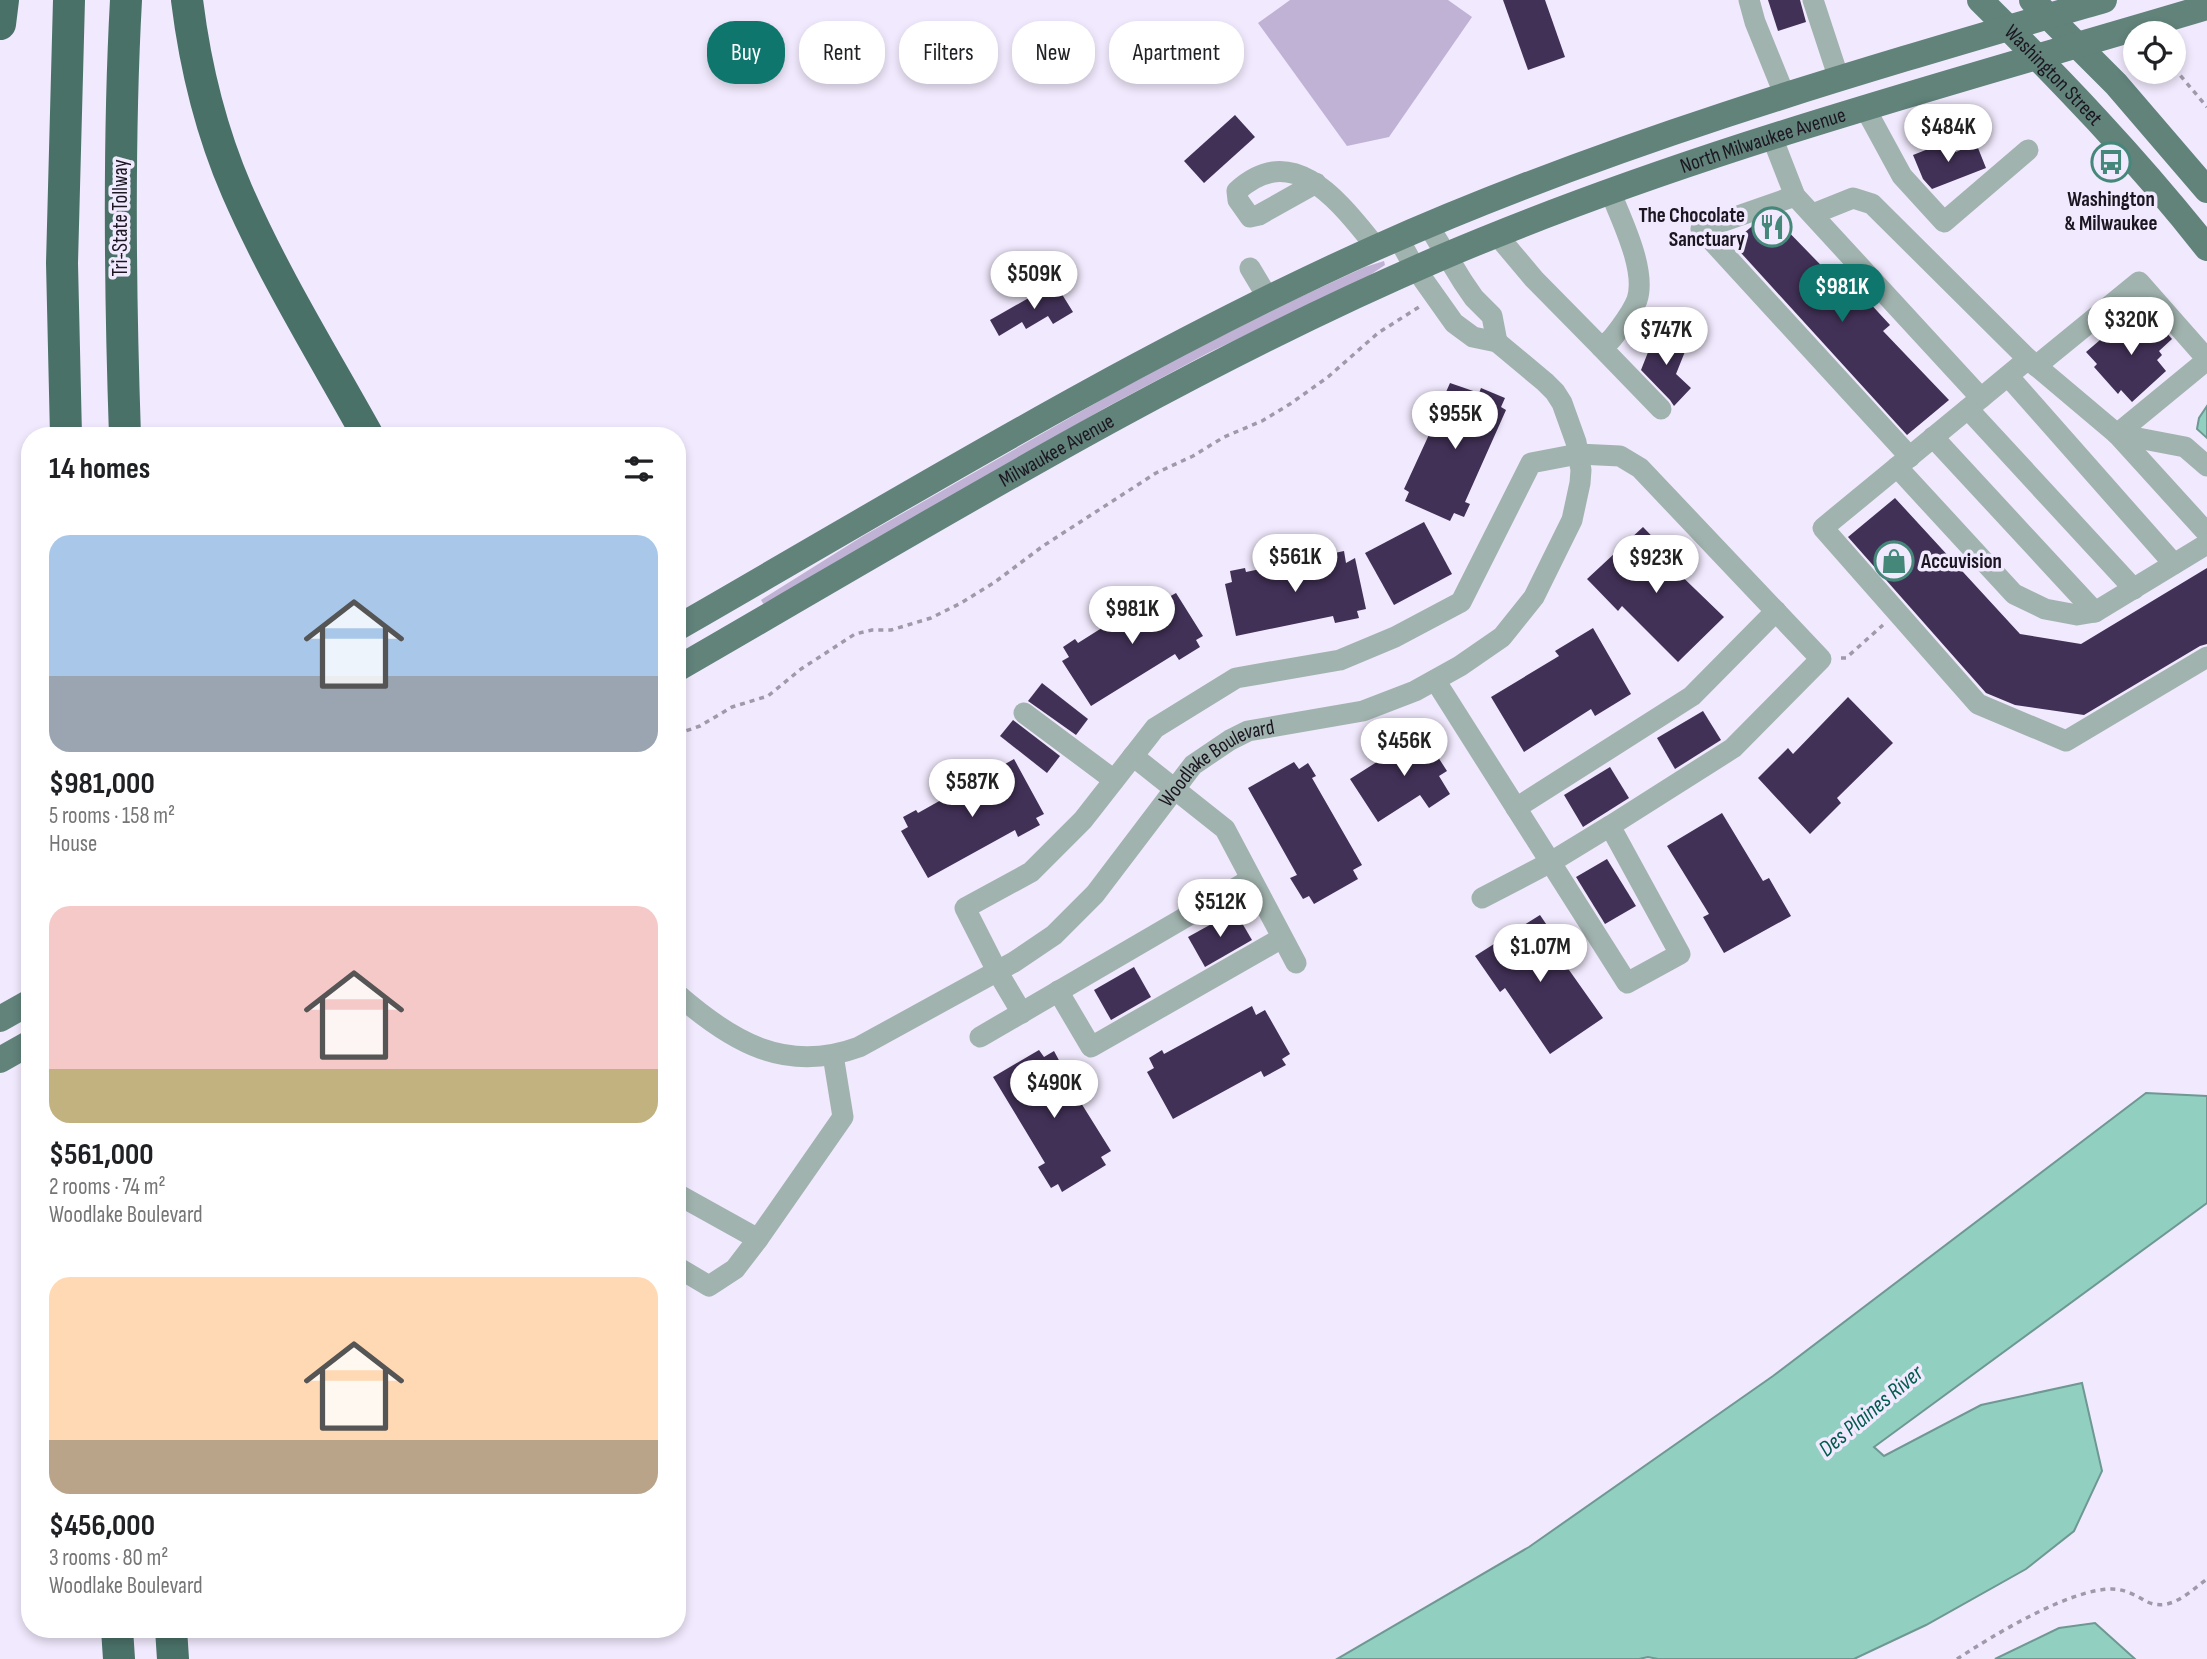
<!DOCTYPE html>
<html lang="en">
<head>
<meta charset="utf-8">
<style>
  :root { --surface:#fff; --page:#f2f2f2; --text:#202124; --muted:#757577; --accent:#0f766e }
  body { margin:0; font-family:"Sofia Sans Condensed",sans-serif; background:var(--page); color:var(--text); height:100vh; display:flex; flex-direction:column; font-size:26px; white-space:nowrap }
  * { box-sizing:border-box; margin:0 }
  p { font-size:23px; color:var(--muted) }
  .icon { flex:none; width:38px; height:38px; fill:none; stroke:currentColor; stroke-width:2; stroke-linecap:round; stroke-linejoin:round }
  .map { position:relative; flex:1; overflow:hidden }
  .details { position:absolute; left:21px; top:427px; width:665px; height:1211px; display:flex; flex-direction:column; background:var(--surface); border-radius:28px; box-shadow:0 4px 10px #0003 }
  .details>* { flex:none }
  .top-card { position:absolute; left:707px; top:21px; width:665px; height:63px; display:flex; gap:14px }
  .tools { position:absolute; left:2123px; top:21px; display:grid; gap:14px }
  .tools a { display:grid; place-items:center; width:63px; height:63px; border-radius:50%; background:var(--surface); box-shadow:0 4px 10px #0003; font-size:35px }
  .price { position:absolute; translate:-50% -60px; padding:0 16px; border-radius:24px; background:#fff; color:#222; font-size:23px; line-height:46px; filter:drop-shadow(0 2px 4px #0008) }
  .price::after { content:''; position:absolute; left:50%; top:42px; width:21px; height:16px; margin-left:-10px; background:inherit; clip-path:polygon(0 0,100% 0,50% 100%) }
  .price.current { background:var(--accent); color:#fff }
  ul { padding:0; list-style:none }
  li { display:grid; align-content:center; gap:14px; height:371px; padding:0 28px }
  li span { display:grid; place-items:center; height:217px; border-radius:21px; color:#555 }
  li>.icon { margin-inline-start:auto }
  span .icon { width:126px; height:126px; fill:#fffc; stroke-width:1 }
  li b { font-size:30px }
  h2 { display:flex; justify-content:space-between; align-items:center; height:84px; padding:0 28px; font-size:30px }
  .pill { padding:0 24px; border-radius:28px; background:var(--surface); box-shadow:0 4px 10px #0003; font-size:24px; line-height:63px }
  .pill.current { background:var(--accent); color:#fff }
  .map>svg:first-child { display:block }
  .grass { fill:#c0b2d4 }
  .water { fill:#91d0c1; stroke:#6e9891; stroke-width:2 }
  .building { fill:#423157 }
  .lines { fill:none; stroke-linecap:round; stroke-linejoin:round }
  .path { stroke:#a099aa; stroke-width:3.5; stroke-dasharray:5 5; stroke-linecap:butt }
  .minor { stroke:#a1b3ae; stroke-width:21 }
  .major { stroke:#61837a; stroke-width:26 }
  .highway { stroke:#4a7168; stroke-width:32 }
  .labels { text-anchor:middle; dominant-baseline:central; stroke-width:7; stroke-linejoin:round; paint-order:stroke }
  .street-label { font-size:21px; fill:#1b1621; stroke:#f1e9fd }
  .poi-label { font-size:21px; font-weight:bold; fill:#1b1621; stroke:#f1e9fd }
  .water-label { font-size:23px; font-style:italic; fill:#005c4f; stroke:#f1e9fd }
</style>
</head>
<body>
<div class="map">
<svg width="2207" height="1659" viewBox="0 0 2207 1659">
  <rect width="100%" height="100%" fill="#f1e9fd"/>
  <g class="grass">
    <polygon points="1290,0 1448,0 1472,17 1389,137 1347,146 1258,23"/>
    <polygon points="1384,261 1385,265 1367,277 1208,353 1105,408 764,605 761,600 863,536 1157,368 1298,298 1365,267"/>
  </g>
  <g class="water">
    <polygon points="2207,406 2207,438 2197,429 2199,418"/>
    <polygon points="2146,1093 2207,1096 2207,1203 1874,1447 1884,1456 1981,1405 2082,1383 2102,1471 2074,1531 2026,1569 1926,1625 1854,1659 1658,1659 1648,1657 1639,1659 1337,1659 1529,1547 1773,1376"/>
    <polygon points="2095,1623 2135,1659 1995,1659 2059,1628"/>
  </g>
  <g class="building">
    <polygon points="1503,0 1545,0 1565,57 1528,70"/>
    <polygon points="1768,0 1800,0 1806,22 1778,31"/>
    <polygon points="1235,115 1255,137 1204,183 1184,161"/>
    <polygon points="1951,140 1956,152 1976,143 1986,168 1932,189 1923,179 1913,155"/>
    <polygon points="1774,217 1848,293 1855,287 1890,325 1883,331 1949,400 1907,435 1732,243 1756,223"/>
    <polygon points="1055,283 1073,312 1053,324 1048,316 1026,329 1022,322 999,336 990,320"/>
    <polygon points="2151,315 2172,339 2159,351 2162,355 2157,360 2166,371 2132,402 2121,390 2118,394 2094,367 2097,364 2086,352 2121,322 2131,332"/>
    <polygon points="1656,332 1688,344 1676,374 1691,388 1674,406 1670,400 1641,370"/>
    <polygon points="1450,383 1479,393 1481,388 1505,398 1501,407 1506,410 1465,502 1470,504 1464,517 1454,513 1450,521 1405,501 1409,492 1404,489 1444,402 1442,401"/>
    <polygon points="1895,498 2020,634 2081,644 2207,568 2207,644 2200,646 2084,715 2015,705 1986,693 1848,537"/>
    <polygon points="1424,522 1452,574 1394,605 1365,553"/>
    <polygon points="1643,527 1672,557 1667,562 1724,617 1678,662 1622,606 1618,611 1587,579"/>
    <polygon points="1344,551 1346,563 1355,558 1366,609 1357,611 1359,618 1335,623 1333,616 1236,636 1225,584 1232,582 1230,571 1245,568 1246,572"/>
    <polygon points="1162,590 1167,598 1176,593 1203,636 1196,640 1200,647 1179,660 1175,654 1091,706 1062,661 1069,657 1063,647 1075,639 1078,643"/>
    <polygon points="1593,628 1631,694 1595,716 1591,709 1524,752 1491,697 1559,656 1555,651"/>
    <polygon points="1042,683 1088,719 1076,735 1028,701"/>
    <polygon points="1848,697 1893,743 1837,798 1841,803 1810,834 1758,778 1788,748 1793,754"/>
    <polygon points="1703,711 1721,740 1675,769 1657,738"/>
    <polygon points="1013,720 1060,756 1047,773 1000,736"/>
    <polygon points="1424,732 1435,735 1440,744 1436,754 1447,771 1439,776 1450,794 1429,808 1420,795 1378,822 1350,779"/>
    <polygon points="1014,759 1044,814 1036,818 1040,825 1018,837 1015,830 928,878 901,831 908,827 903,817 916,810 918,813"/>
    <polygon points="1294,762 1299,769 1308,763 1316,776 1312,778 1362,865 1353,870 1358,879 1314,904 1309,896 1303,899 1290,878 1297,875 1248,788"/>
    <polygon points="1610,767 1629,798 1583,827 1564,795"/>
    <polygon points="1722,813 1763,881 1769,878 1791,916 1724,953 1703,917 1709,914 1667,846"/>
    <polygon points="1607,859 1636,906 1605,924 1576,877"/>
    <polygon points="1235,911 1252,940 1205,967 1188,937"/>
    <polygon points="1540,915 1563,949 1557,953 1603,1018 1550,1054 1505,988 1500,992 1475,956"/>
    <polygon points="1134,967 1151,997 1111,1020 1094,990"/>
    <polygon points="1252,1006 1256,1015 1265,1010 1290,1054 1282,1059 1286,1065 1264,1077 1261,1071 1173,1119 1147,1072 1154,1068 1149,1058 1162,1050 1164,1054"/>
    <polygon points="1039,1050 1044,1057 1054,1051 1061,1064 1058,1066 1111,1151 1101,1157 1106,1165 1062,1192 1058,1184 1051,1188 1038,1167 1045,1163 993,1077"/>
  </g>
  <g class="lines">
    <g class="path">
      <polyline points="2127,52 2135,59"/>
      <polyline points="2174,68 2207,107"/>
      <polyline points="1841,658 1846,658 1883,625"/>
      <polyline points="677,734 700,726 732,707 768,696 801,669 855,634 872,630 891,630 931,618 961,603 995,582 1043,546 1156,473 1193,456 1224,437 1262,421 1290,404 1328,377 1378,333 1419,307"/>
      <path d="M1957,1659c37,-24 112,-70 155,-70 11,0 21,5 30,10 25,16 45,-5 65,-20"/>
    </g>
    <g class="minor">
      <polyline points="1749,0 1755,22 1785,96"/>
      <polyline points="1813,0 1839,79"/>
      <polyline points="1865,108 1902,176 1944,222 2028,150"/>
      <polyline points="1772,137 1795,196 1981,398 2028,359 1872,204 1853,198 1813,214"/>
      <path d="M1316,183l-57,32 -9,2 -12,-17 -1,-9c58,-53 105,15 140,57"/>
      <polyline points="1795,196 1701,229 1910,457"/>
      <polyline points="1428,225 1463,282 1474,298 1492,316 1497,342"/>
      <path d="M1497,235l37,44 67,68c9,-4 13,-11 19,-19 6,-8 13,-18 17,-28 10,-30 -16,-81 -27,-109"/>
      <polyline points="1250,268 1268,298"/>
      <polyline points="1601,347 1661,409"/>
      <polyline points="2028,359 2117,434 2207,533"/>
      <polyline points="2036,366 2139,282 2207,359"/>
      <polyline points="2008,376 2174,564"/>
      <polyline points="1981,398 1823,528 1978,704 2066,741 2207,657"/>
      <polyline points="1968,409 2134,589"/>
      <polyline points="2117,434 2207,360"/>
      <polyline points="2117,434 2185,447 2207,466"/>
      <polyline points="1933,437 2095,612"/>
      <polyline points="1897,467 2014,594 2045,609 2077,615 2095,612 2207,544"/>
      <polyline points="1024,713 1114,780"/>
      <polyline points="1133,756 1225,829 1296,963"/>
      <polyline points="1516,808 1692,696 1776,611"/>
      <polyline points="1482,898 1551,862 1610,826"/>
      <polyline points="1058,991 1091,1047 1282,938"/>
      <path id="s1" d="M677,994c55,48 109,80 182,53l155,-85 40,-27 41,-41 98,-129 37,-25 18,-9 115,-20 52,-20 45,-25 42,-29 32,-40 38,-77 8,-37 1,-13 -5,-28 -14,-39 -7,-11 -10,-10 -48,-40 -24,-5 -19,-14 -39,-55 -17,-30"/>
      <polyline points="1022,1013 997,971 965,908 1031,872 1083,820 1155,728 1236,678 1340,660 1395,637 1461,602 1531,463 1578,454 1620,456 1640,468 1821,659 1733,748 1610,826 1680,954 1627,983 1435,680"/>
      <polyline points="980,1037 1251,879"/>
      <polyline points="677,1194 758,1239"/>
      <polyline points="677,1267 709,1286 735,1269 758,1239 843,1117 833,1055"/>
    </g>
    <g class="major">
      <path id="s2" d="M1980,0c80,79 157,159 227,248"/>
      <polyline points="2032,0 2116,84 2207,190"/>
      <path d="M677,628c230,-132 456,-271 698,-380 235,-105 482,-176 729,-248"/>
      <path id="s3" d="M677,669c250,-144 497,-297 763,-411 248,-106 509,-174 767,-251"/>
      <polyline points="0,1019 30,1002"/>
      <polyline points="0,1060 30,1043"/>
    </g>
    <g class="highway">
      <path d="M187,0c8,65 24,131 50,191 37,85 86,164 131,245"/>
      <polyline points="0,24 3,0"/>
      <polyline points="66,436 62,263 69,0"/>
      <path d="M125,436c-5,-146 -7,-291 1,-436"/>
      <polyline points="117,1629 119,1659"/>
      <polyline points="171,1629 173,1659"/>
    </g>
  </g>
  <defs>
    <g id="bus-ring" transform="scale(2.0125)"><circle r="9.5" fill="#f1e9fd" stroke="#45887a" stroke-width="1.5"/><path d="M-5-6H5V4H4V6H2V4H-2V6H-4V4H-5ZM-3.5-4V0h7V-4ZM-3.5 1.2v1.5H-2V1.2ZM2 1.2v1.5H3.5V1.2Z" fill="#45887a"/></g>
    <g id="restaurant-ring" transform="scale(2.0125)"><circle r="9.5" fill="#f1e9fd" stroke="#45887a" stroke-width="1.5"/><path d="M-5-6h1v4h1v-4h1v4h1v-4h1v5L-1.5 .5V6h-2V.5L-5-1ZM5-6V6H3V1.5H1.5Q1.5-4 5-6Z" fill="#45887a"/></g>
    <g id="shop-ring" transform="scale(2.0125)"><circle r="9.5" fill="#f1e9fd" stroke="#45887a" stroke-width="1.5"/><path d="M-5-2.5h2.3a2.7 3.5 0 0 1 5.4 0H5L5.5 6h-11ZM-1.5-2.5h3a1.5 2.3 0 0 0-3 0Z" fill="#45887a"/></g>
  </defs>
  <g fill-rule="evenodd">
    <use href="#bus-ring" x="2111" y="162"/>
    <use href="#restaurant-ring" x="1772" y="227"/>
    <use href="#shop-ring" x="1894" y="561"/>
  </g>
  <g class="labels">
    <g class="street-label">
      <text stroke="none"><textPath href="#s2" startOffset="105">Washington Street</textPath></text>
      <text stroke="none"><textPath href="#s3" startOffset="1211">North Milwaukee Avenue</textPath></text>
      <text transform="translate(120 218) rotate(-90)">Tri-State Tollway</text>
      <text stroke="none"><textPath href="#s3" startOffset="438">Milwaukee Avenue</textPath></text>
      <text stroke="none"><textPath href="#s1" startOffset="667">Woodlake Boulevard</textPath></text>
    </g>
    <g class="poi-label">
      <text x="2111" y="199">Washington<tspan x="2111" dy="24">&amp; Milwaukee</tspan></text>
      <text x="1745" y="215" text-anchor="end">The Chocolate<tspan x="1745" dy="24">Sanctuary</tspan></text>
      <text x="1921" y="561" text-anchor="start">Accuvision</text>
    </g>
    <g class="water-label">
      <text transform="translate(1871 1411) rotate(-40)">Des Plaines River</text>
    </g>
  </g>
</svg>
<div class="tools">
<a><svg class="icon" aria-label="locate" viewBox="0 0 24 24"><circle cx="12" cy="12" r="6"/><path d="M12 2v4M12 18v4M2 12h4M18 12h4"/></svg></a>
</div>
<b class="price" style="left:1948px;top:164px">$484K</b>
<b class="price" style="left:1034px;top:311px">$509K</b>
<b class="price current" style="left:1842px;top:324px">$981K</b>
<b class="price" style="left:2131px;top:357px">$320K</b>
<b class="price" style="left:1666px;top:367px">$747K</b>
<b class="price" style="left:1455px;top:451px">$955K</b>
<b class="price" style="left:1295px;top:594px">$561K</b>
<b class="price" style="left:1656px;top:595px">$923K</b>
<b class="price" style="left:1132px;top:646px">$981K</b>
<b class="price" style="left:1404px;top:778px">$456K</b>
<b class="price" style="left:972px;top:819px">$587K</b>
<b class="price" style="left:1220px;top:939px">$512K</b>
<b class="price" style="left:1540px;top:984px">$1.07M</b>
<b class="price" style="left:1054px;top:1120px">$490K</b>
<div class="top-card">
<a class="pill current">Buy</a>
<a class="pill">Rent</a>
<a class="pill">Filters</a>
<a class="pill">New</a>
<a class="pill">Apartment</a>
</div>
<section class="details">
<h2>14 homes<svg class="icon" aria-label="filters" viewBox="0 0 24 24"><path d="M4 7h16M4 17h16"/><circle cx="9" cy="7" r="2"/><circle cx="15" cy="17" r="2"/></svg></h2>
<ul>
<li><span style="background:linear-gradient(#a9c7e8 65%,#9aa5b1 0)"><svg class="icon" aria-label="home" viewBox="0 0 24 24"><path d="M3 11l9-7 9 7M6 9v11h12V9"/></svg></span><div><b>$981,000</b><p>5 rooms · 158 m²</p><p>House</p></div></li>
<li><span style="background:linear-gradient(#f6c9c9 75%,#c2b280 0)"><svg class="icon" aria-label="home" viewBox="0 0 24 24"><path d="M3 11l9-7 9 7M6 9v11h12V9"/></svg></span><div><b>$561,000</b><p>2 rooms · 74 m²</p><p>Woodlake Boulevard</p></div></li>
<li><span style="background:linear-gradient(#ffd9b3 75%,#b9a48a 0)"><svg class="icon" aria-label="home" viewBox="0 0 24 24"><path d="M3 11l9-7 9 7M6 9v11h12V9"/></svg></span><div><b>$456,000</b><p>3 rooms · 80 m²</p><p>Woodlake Boulevard</p></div></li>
</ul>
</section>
</div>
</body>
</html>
